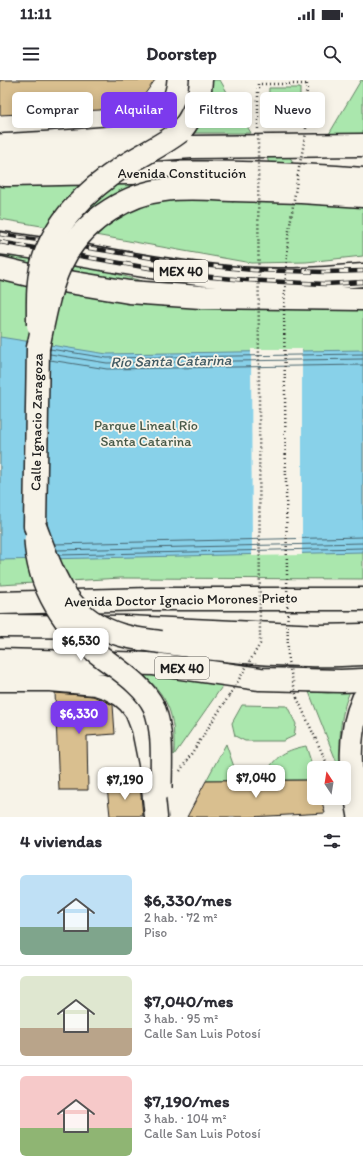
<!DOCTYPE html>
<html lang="es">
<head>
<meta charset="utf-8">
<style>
  :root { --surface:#fff; --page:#f7f7f7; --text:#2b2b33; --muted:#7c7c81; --line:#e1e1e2; --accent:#7c3aed }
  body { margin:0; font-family:Itim,sans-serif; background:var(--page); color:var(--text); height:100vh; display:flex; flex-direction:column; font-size:15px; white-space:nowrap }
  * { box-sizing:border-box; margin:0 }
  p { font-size:13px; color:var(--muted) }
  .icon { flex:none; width:22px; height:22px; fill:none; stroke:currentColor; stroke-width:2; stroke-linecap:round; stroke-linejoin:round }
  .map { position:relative; height:737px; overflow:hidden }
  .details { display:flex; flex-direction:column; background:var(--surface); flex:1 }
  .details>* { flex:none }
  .hud { position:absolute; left:12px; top:12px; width:339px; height:36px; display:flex; gap:8px }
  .needle { width:26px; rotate:348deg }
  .controls { position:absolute; left:307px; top:681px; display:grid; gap:8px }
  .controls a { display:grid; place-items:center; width:44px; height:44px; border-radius:6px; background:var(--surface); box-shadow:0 2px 10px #0003; font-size:20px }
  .price { position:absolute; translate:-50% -34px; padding:0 9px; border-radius:8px; background:#fff; color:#222; font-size:13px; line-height:26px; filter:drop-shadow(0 1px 2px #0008) }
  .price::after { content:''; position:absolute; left:50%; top:24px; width:12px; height:9px; margin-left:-6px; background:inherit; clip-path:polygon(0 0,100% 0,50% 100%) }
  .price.selected { background:var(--accent); color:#fff }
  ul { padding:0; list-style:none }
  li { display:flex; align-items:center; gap:12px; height:100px; padding:0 20px }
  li+li { border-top:1px solid var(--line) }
  li span { display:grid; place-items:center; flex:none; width:112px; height:80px; border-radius:6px; color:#555 }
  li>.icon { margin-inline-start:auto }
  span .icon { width:48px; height:48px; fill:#fffc; stroke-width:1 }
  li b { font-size:17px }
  h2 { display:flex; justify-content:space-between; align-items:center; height:48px; padding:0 20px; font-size:17px }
  .tag { padding:0 14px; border-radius:6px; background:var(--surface); box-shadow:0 2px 10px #0003; font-size:14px; line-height:36px }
  .tag.selected { background:var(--accent); color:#fff }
  .status { display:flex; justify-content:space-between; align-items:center; height:28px; padding:0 20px; background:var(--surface); direction:ltr }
  .status svg { height:11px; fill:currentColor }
  header { display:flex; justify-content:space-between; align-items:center; height:52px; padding:0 20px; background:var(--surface); font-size:18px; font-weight:700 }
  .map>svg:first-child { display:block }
  .green { fill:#aae7ad; stroke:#638264 }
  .water { fill:#88d1e9; stroke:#5d8997 }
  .pier { fill:#f7f3e8 }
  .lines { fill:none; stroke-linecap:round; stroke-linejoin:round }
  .shore { stroke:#47646e; stroke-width:1 }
  .building { fill:#d9bf8f; stroke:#1c1c1c }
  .tertiary-casing { stroke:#1c1c1c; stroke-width:24 }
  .secondary-casing { stroke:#1c1c1c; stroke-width:25 }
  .trunk-casing { stroke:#1c1c1c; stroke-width:25 }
  .path { stroke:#1c1c1c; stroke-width:2.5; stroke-dasharray:1 3; stroke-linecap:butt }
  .tertiary { stroke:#f7f3e8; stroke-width:21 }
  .secondary { stroke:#f7f3e8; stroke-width:22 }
  .trunk { stroke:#f7f3e8; stroke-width:22 }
  .rail-casing { stroke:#1c1c1c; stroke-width:4.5 }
  .rail { stroke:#f7f3e8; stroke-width:3; stroke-dasharray:9; stroke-linecap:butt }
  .tertiary-bridge-casing { stroke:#1c1c1c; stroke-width:24; stroke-linecap:butt }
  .secondary-bridge-casing { stroke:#1c1c1c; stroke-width:25; stroke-linecap:butt }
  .trunk-bridge-casing { stroke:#1c1c1c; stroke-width:25; stroke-linecap:butt }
  .path-bridge { stroke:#1c1c1c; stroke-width:2.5; stroke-dasharray:1 3; stroke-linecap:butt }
  .tertiary-bridge { stroke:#f7f3e8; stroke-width:21 }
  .secondary-bridge { stroke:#f7f3e8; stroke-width:22 }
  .trunk-bridge { stroke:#f7f3e8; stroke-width:22 }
  .labels { text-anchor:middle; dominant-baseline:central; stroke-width:3.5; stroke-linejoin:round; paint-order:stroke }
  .shield { fill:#f7f3e8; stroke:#5e5c59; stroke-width:1 }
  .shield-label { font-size:13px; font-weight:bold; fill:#1c1c1c }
  .street-label { font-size:14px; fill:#1c1c1c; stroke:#f7f3e8 }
  .park-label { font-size:14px; fill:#475948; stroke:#f7f3e8 }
  .water-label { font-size:15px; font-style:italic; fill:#425b64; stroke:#f7f3e8 }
</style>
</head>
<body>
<div class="status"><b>11:11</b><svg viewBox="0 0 49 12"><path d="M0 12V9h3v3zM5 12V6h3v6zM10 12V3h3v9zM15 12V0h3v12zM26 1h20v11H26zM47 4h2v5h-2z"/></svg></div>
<header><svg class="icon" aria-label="menu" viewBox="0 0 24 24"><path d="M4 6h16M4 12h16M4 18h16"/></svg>Doorstep<svg class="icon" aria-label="search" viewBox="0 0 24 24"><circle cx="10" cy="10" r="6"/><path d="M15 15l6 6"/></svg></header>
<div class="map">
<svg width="363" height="737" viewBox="0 0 363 737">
  <rect width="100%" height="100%" fill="#f7f3e8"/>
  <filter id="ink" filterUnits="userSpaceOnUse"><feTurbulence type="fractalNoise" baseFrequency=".025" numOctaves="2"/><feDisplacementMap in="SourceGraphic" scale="8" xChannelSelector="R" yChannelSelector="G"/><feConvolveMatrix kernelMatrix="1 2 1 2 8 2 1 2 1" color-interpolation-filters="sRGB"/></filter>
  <g filter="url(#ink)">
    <g class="green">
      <polygon points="209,0 220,0 251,53 187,53"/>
      <polygon points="361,0 363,0 363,54 329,54"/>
      <polygon points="269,8 300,8 300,42 268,41"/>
      <polygon points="277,58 293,82 283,89 363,119 363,176 306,182 251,183 95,155 0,139 0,101 73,100 239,114 274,106 266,72"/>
      <polygon points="0,162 189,214 363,215 363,499 121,498 0,505"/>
      <path d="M137,589l89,12 -52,74c1,-41 -4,-58 -37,-86z"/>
      <path d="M350,611c-11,27 -11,49 -9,77h-2l-30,-76 19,1z"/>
      <polygon points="242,625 287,626 296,644 294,656 283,661 245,661 235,656 232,643"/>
      <polygon points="226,664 239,701 206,701"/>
      <path d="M306,666l8,25v9h-52c12,-22 19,-29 44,-34z"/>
    </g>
    <polygon class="water" points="0,257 107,274 363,270 363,472 0,480"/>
    <polygon class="pier" points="251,269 302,269 302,475 252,476"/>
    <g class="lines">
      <g class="shore">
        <polyline points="50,269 107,278 363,274"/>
        <polyline points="50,274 107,283 363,279"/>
        <polyline points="50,280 107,289 363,285"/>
        <polyline points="54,464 363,457"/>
        <polyline points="57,470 363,463"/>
        <polyline points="59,475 363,468"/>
      </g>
    </g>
    <g class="building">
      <polygon points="0,0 155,0 142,18 100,30 0,35"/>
      <polygon points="55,613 93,616 113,625 115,654 87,656 88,710 59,710"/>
      <polygon points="314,700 314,718 321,718 325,733 251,737 187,737 206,701"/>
      <polygon points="140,705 143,736 110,736 107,707"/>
    </g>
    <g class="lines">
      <g class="tertiary-casing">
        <g id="tertiary">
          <path d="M0,65c30,-2 59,-3 88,-6 23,-2 49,-3 68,-17 13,-9 21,-26 22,-42"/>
          <path d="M359,737c-8,-42 -14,-79 4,-119"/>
        </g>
      </g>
      <g class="secondary-casing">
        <g id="secondary">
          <path d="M181,51c12,-15 19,-32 20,-51"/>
          <polyline points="35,446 38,268"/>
        </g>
      </g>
      <g class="trunk-casing">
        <g id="trunk">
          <polyline points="0,84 60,76 192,67 363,65"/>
          <path d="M4,95c120,-2 240,-6 359,4"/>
          <polyline points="234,110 301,112 363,116"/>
          <path d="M0,163c76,9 150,27 226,34 45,5 92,2 137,-2"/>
          <polyline points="0,188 33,196 129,212 201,217 363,219"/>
          <polyline points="0,523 151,519 363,519"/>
          <polyline points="0,546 127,547 320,556 363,555"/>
          <path d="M161,562c48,7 97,13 147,13 18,1 37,0 55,-1"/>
          <polyline points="0,580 154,584 260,599 341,601 363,600"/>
          <polyline points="0,600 50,600 96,604 108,608 121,615 129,622 136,631 143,649 151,689 156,737"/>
        </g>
      </g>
      <g class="path">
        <polyline points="258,49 258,4 307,4"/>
        <polyline points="306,49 307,0"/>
        <polyline points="297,618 329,688"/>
        <polyline points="180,691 229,616"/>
      </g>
      <use href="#tertiary" class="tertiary"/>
      <use href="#secondary" class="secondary"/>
      <use href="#trunk" class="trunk"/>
      <g class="rail-casing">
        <g id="rail">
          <polyline points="0,154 191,184 253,190 325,192 363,191"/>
          <polyline points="0,162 189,195 246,200 325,204 363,202"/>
        </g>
      </g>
      <use href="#rail" class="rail"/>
      <g class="tertiary-bridge-casing">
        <path id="tertiary-bridge" d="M35,459c2,47 29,90 67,118 18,14 42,29 52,50 10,25 7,55 7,82"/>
      </g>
      <g class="secondary-bridge-casing">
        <path id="secondary-bridge" d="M38,245c0,-20 -1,-41 4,-61 12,-42 46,-75 82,-98 19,-12 39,-21 57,-35"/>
      </g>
      <g class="trunk-bridge-casing">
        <g id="trunk-bridge">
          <path d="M38,268c12,-58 18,-104 72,-138 16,-10 34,-18 54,-20 23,-3 46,-1 70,0"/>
          <path d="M35,446c18,48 31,93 86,109 13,4 27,5 40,7"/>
        </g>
      </g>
      <g class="path-bridge">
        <polyline points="229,616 260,564 258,53"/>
        <polyline points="297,618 288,581 284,228 288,157 299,88 306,53"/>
      </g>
      <use href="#tertiary-bridge" class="tertiary-bridge"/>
      <use href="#secondary-bridge" class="secondary-bridge"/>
      <use href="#trunk-bridge" class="trunk-bridge"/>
    </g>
  </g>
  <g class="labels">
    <g class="shield">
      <rect x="154" y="180" width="54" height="22" rx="3"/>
      <rect x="155" y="577" width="54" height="22" rx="3"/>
    </g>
    <g class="shield-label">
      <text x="181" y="191">MEX 40</text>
      <text x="182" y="588">MEX 40</text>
    </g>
    <g class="street-label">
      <text x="182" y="93">Avenida Constitución</text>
      <text transform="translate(37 342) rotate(-89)">Calle Ignacio Zaragoza</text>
      <text transform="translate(181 520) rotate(-1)">Avenida Doctor Ignacio Morones Prieto</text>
    </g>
    <g class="park-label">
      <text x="146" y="345">Parque Lineal Río<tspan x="146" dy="16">Santa Catarina</tspan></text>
    </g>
    <g class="water-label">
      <text transform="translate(171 281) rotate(-1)">Río Santa Catarina</text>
    </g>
  </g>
</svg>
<div class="controls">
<a><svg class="needle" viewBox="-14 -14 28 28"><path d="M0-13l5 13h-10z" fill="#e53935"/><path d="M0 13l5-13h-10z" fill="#7c7c81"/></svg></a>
</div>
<b class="price" style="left:81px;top:582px">$6,530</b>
<b class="price selected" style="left:79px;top:655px">$6,330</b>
<b class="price" style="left:256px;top:719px">$7,040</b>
<b class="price" style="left:125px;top:721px">$7,190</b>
<div class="hud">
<a class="tag">Comprar</a>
<a class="tag selected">Alquilar</a>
<a class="tag">Filtros</a>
<a class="tag">Nuevo</a>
</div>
</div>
<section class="details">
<h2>4 viviendas<svg class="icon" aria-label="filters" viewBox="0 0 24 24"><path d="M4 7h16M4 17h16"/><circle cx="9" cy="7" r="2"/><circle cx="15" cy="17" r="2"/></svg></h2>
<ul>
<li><span style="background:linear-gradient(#bfe0f5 65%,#7fa58c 0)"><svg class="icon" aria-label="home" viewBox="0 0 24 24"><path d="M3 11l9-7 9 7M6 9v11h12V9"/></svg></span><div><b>$6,330/mes</b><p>2 hab. · 72 m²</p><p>Piso</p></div></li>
<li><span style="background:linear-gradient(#dfe7d0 65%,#b9a48a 0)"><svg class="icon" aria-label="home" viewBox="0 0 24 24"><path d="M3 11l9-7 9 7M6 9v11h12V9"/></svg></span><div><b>$7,040/mes</b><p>3 hab. · 95 m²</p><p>Calle San Luis Potosí</p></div></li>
<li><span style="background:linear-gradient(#f6c9c9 65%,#8fb573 0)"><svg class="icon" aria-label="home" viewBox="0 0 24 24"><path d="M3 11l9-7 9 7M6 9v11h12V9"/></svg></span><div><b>$7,190/mes</b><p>3 hab. · 104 m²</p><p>Calle San Luis Potosí</p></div></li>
</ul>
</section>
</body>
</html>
